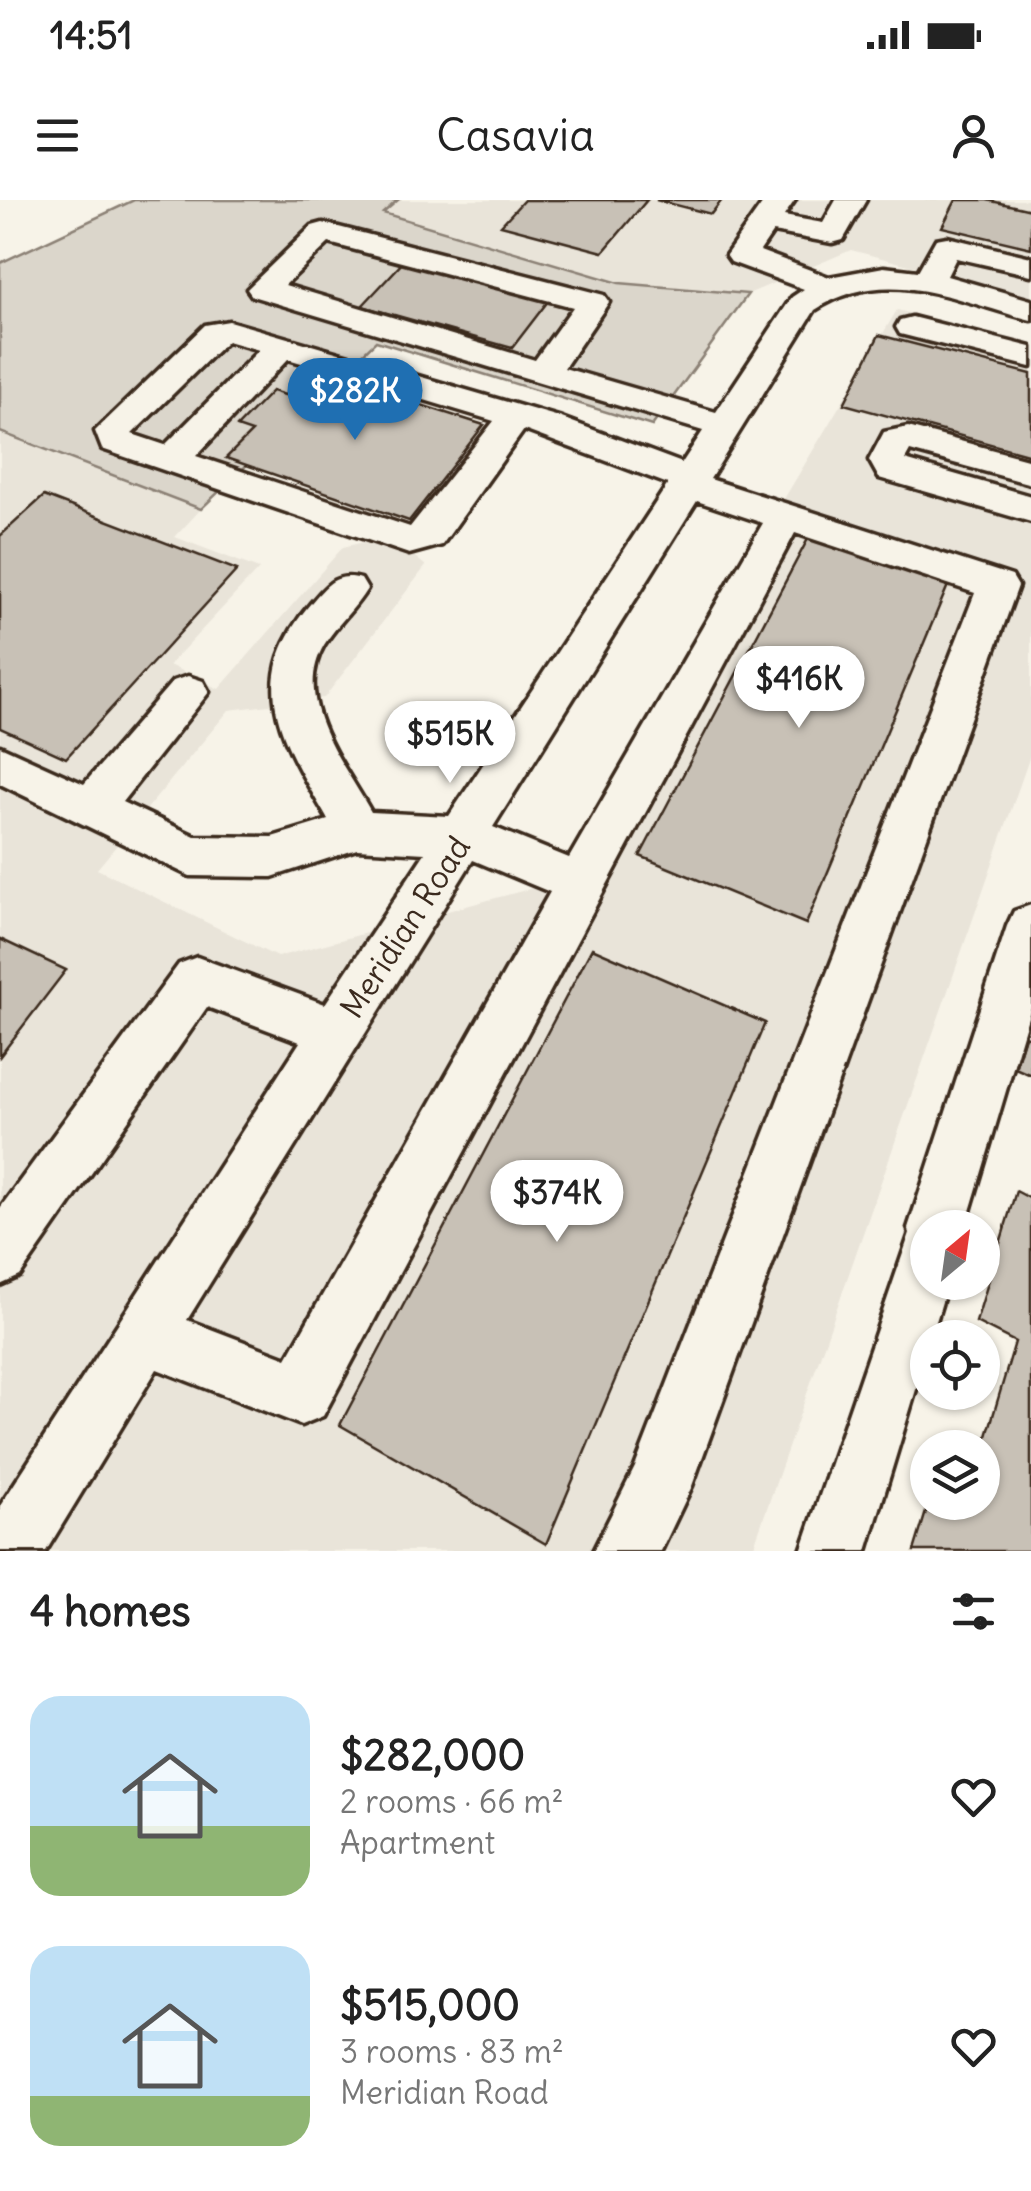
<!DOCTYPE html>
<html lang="en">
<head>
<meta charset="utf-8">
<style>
  :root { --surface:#fff; --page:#f6f6f6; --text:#222; --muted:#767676; --accent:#1f6fb2 }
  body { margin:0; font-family:Delius,sans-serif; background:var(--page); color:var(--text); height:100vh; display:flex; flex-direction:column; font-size:38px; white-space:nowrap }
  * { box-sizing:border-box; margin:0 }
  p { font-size:32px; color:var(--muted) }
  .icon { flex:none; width:55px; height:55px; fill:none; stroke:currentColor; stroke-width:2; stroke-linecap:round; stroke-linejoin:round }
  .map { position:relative; height:1351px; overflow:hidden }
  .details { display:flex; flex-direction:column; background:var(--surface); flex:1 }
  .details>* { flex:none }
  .needle { width:65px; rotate:29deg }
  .tools { position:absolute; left:910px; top:1010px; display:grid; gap:20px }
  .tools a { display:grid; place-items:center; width:90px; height:90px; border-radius:50%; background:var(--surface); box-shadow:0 2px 8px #0004; font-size:50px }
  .price { position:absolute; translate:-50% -85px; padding:0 22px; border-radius:35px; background:#fff; color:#222; font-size:32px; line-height:65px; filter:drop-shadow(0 2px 5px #0008) }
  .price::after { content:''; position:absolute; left:50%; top:60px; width:30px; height:22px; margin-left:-15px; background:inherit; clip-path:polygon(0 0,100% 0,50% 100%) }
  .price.on { background:var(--accent); color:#fff }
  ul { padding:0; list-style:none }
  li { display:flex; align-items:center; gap:30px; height:250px; padding:0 30px }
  li span { display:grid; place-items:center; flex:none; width:280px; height:200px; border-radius:30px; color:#555 }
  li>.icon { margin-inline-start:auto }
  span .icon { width:120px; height:120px; fill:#fffc; stroke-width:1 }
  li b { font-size:42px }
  h2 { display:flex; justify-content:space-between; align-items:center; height:120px; padding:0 30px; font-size:42px }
  .status { display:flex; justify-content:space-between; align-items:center; height:70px; padding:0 50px; background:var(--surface); direction:ltr }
  .status svg { height:28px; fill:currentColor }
  header { display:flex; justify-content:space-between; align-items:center; height:130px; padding:0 30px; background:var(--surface); font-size:45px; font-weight:600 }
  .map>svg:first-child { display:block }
  .built { fill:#e9e4d9 }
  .green { fill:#dbd6cb; stroke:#8b8074; stroke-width:2.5 }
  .building { fill:#c8c1b6; stroke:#3b2a1e; stroke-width:2.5 }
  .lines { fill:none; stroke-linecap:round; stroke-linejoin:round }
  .minor-casing { stroke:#3b2a1e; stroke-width:7 }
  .minor { fill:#f7f3e8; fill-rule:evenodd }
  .labels { text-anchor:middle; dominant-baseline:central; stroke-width:8; stroke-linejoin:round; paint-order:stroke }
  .street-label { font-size:32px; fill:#3b2a1e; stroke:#f7f3e8 }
</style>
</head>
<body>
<div class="status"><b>14:51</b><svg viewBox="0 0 49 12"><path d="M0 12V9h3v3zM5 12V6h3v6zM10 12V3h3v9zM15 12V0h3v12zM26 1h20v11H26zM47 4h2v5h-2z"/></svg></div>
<header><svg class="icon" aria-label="menu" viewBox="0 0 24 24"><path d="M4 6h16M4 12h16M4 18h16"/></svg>Casavia<svg class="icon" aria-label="person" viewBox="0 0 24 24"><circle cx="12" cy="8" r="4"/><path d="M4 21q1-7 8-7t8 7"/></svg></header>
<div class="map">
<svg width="1031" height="1351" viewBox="0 0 1031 1351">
  <rect width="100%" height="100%" fill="#f7f3e8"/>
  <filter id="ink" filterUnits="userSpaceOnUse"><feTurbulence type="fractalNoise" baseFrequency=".01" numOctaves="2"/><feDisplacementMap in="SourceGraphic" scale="20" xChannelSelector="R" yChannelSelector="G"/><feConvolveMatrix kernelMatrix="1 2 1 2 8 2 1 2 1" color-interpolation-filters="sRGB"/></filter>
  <g filter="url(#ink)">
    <g class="built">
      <polygon points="398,0 1031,0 1031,97 851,50 748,94 619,83 383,13"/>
      <polygon points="897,110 1031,143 1031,553 752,1351 0,1351 0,232 201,309 175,337 259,369 169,465 219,489 343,347 390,336 426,366 324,498 229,510 97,669 277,757 555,682"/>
    </g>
    <polygon class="green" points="134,0 398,0 383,13 619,83 748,94 652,226 376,141 201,309 0,232 0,63"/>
    <g class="building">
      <polygon points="524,0 647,0 603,52 501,25"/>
      <polygon points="656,0 722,0 711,14"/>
      <polygon points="956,0 987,0 1031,10 1031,48 942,27"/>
      <polygon points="407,58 552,96 512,148 362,106"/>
      <polygon points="879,135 1031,174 1031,255 844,204"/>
      <polygon points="310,170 484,225 409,321 226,258 252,232 237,227 272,191 285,195"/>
      <polygon points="44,296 237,370 66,558 0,528 0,336"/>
      <polygon points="809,337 949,383 806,724 640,656"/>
      <polygon points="0,739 66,770 0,856"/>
      <polygon points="592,748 765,823 546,1344 340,1225"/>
      <polygon points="1025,836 1031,838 1031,875 1015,868"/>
      <polygon points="1016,991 1031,999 1031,1351 914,1351 929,1302 982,1302 982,1253 1015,1142 976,1122"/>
    </g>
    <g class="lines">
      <g class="minor-casing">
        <g id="minor">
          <path d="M765,0h30l-11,16 39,7 13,-23h30l-23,40 -11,3 -59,-11 -13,19 69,26 55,-10 34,4 18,-32 11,-2 84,20v18l-75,-17 -9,18 84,24v20c-75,-19 -144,-57 -216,-10l-105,169 302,97 6,10 -326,900 -31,65h-68l42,-84 340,-874 -180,-60 -472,883 -22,9 -144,-56 -111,182h-46v-45l300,-464 -93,-35 -187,269 -20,9v-77l179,-244 18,-7 128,47 100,-151 -68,-4 -85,28 -82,-1 -190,-92v-38l84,38 89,-103 15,-5 15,5 6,11 -87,110 73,34 77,1 56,-17c-45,-79 -86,-137 -17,-217 16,-18 25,-31 50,-24l6,10c-12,20 -31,36 -43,56 -33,56 21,120 47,167l78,4 219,-332 -144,-54 -82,115 -33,9 -307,-105 -7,-18 110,-106 24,-4 330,96 123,46 21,-32 -451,-135 -5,-7 65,-63 11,-3 281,72 5,7 -45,66 152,44 76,-115 12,-8 -73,-27 -5,-7zM329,43l244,64 -38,53 -250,-75zM227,141l32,9 -94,95 -33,-11zM288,159l206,62 -84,106 -214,-71zM697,301l66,22 -194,335 -76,-31zM473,660l77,32 -263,466 -100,-38z"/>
          <polygon points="912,117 1031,147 1031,167 900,134 896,127 900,120"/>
          <polygon points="908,227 1031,260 1031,284 910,251 905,260 1031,296 1031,322 879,278 869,260 884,232"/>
          <polygon points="1031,705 1031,807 965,1028 928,1028 928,1082 948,1082 931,1138 928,1138 928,1150 867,1351 801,1351 910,1033 908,1028 1007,726 1014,711"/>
        </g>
      </g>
      <use href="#minor" class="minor"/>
    </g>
  </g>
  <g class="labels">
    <g class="street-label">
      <text transform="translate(405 727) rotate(-57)">Meridian Road</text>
    </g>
  </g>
</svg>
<div class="tools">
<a><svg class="needle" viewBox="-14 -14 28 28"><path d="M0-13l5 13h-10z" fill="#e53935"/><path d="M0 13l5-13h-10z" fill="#767676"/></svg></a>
<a><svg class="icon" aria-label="locate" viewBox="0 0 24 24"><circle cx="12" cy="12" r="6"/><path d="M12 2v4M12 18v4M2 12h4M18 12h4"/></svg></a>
<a><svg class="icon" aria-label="layers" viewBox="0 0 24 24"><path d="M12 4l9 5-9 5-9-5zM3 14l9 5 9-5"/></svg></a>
</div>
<b class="price on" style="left:355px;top:243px">$282K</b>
<b class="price" style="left:799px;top:531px">$416K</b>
<b class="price" style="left:450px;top:586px">$515K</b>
<b class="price" style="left:557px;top:1045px">$374K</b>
</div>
<section class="details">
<h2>4 homes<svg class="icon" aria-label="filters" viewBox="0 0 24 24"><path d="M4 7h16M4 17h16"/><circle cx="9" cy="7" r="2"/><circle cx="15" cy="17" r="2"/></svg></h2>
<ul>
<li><span style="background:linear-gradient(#bfe0f5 65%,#8fb573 0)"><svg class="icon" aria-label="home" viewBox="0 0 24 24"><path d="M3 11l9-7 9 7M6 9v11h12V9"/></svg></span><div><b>$282,000</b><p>2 rooms · 66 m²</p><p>Apartment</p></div><svg class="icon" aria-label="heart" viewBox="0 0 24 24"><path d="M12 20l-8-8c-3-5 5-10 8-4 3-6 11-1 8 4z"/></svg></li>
<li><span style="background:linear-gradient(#bfe0f5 75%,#8fb573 0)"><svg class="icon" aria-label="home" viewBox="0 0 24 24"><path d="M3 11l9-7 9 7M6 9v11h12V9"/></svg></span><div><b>$515,000</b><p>3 rooms · 83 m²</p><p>Meridian Road</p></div><svg class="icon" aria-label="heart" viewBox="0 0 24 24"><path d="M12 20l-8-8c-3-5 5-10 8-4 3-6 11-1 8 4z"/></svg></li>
</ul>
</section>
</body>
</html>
